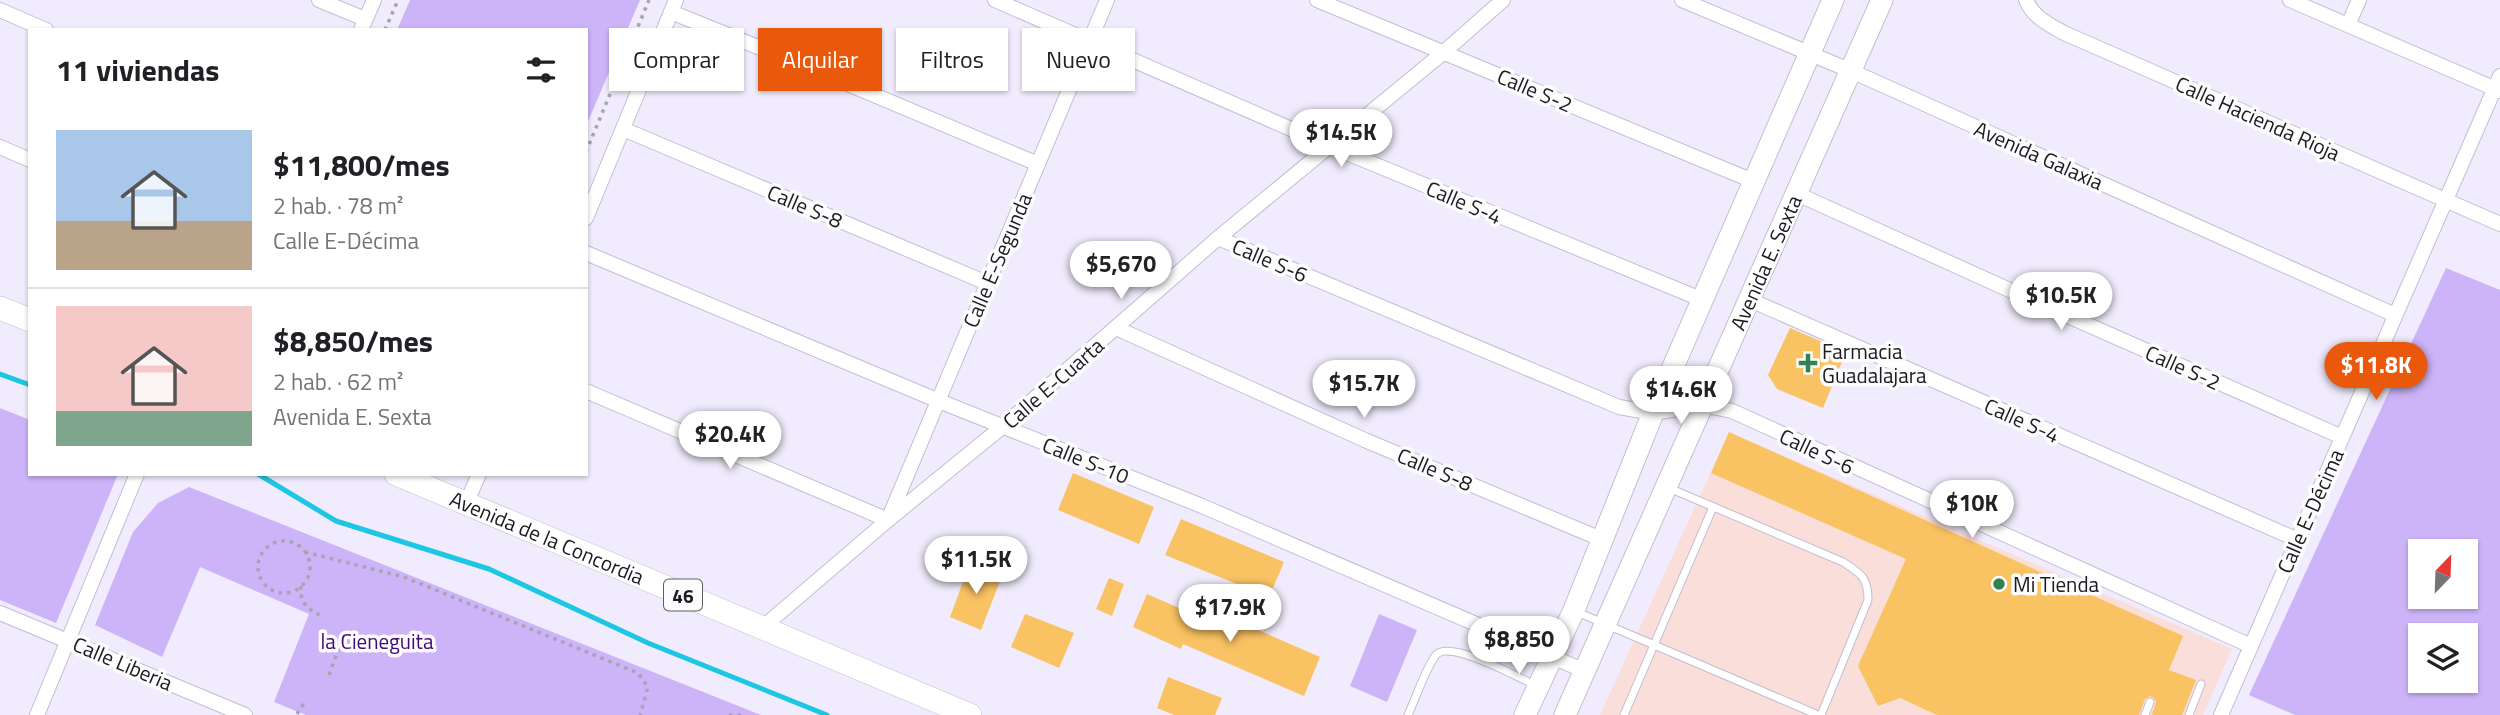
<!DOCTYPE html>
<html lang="es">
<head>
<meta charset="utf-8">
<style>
  :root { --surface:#fff; --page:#f6f6f6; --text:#202124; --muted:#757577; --line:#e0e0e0; --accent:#ea580c }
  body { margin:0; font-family:"Titillium Web",sans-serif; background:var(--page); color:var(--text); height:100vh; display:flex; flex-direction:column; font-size:26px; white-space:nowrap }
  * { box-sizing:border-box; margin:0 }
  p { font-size:23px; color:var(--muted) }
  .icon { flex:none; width:38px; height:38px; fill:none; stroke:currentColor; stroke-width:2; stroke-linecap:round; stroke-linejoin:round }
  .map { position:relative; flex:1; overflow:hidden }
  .panel { position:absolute; left:28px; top:28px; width:560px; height:448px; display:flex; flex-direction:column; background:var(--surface); border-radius:0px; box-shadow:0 2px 5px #0004 }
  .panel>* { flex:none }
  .hud { position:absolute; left:609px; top:28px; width:665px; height:63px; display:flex; gap:14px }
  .needle { width:46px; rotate:23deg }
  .fabs { position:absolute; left:2408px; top:539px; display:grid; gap:14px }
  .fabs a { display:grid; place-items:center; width:70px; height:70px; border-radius:0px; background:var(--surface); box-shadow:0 2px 5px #0004; font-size:35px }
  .price { position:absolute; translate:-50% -60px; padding:0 16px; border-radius:24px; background:#fff; color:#222; font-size:23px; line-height:46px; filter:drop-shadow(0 2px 4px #0008) }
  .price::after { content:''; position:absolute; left:50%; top:42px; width:21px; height:16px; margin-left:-10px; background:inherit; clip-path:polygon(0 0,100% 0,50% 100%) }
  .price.active { background:var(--accent); color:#fff }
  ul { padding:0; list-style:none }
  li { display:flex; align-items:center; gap:21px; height:175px; padding:0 28px }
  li+li { border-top:2px solid var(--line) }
  li span { display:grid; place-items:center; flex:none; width:196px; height:140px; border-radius:0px; color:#555 }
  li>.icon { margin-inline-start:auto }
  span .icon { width:84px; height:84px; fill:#fffc; stroke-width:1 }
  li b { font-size:30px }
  h2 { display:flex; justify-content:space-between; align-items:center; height:84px; padding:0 28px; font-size:30px }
  .chip { padding:0 24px; border-radius:0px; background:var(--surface); box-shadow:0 2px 5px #0004; font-size:24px; line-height:63px }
  .chip.active { background:var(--accent); color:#fff }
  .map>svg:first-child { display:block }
  .commercial { fill:#f9ded9 }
  .green { fill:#cdb4f8; fill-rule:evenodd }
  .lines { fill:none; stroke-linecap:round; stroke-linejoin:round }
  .stream { stroke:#1dc6e3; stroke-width:5 }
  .building { fill:#f9c262 }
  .lane-casing { stroke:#c3bdd1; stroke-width:9 }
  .street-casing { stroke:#c3bdd1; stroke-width:16 }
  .secondary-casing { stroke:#c3bdd1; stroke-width:23 }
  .primary-casing { stroke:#c3bdd1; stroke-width:24 }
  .path { stroke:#a8a3b1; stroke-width:3.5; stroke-dasharray:3.5 5; stroke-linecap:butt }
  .lane { stroke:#fff; stroke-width:7 }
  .street { stroke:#fff; stroke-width:14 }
  .secondary { stroke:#fff; stroke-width:21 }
  .primary { stroke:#fff; stroke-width:23 }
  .poi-dot { fill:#338150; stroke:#fcfcfc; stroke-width:2.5 }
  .labels { text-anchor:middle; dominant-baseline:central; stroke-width:7; stroke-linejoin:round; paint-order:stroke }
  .shield { fill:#fcfcfc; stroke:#5f5d62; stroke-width:2 }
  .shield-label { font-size:19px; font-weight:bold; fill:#1c1920 }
  .street-label { font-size:21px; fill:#1c1920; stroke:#fcfcfc }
  .poi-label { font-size:21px; fill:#1c1920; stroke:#fcfcfc; text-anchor:start }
  .park-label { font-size:21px; fill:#430a75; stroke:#fcfcfc }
</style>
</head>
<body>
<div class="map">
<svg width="2500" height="715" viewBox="0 0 2500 715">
  <rect width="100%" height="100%" fill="#f1ecfd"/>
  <polygon class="commercial" points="1729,432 2232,649 2203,715 1600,715"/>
  <g class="green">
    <polygon points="410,0 640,0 586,126 586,30 397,30"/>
    <path d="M2446,268l54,22v425h-205l-46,-20zM2420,551h46v46h-46zM2420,635h46v46h-46z"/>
    <polygon points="0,408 30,420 30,474 118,474 56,623 0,600"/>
    <polygon points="189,487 761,715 306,715 274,702 309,614 200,567 162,657 95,625 133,532 158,503"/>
    <polygon points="1379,614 1417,630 1387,702 1350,686"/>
  </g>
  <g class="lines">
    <g class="stream">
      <polyline points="0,374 30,385"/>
      <polyline points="258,474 336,521 489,569 648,643 827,715"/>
    </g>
  </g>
  <g class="building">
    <polygon points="1790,328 1846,352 1823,408 1777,389 1768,375"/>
    <polygon points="1729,432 2183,636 2169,670 2196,680 2182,715 2152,715 2156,702 2154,698 2150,696 2145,699 2139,715 1937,715 1900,698 1878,706 1858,666 1906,559 1711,473"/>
    <polygon points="1073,473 1154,507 1139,544 1058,510"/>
    <polygon points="1181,519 1284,562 1269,597 1165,555"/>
    <polygon points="970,563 1002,576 981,630 950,617"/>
    <polygon points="1109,578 1124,584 1112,616 1096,609"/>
    <polygon points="1147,594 1220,626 1224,615 1320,657 1304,696 1183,644 1181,649 1133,627"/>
    <polygon points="1025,614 1074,633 1059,668 1011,647"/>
    <polygon points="1168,677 1222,698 1215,715 1174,715 1157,708"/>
  </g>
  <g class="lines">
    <g class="lane-casing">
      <g id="lane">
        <path d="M1669,488l174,74c18,12 25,15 25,38l-47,115"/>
        <polyline points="1577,612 1818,715"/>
        <path d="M1408,715c8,-17 17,-46 28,-60 14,-16 83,23 101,31"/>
        <polyline points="1624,715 1713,507"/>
        <polyline points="2145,715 2150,702"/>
        <polyline points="2189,715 2201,684"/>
      </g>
    </g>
    <g class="street-casing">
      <g id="street">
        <polyline points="319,0 365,19"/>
        <polyline points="995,0 1330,146 1703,300"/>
        <polyline points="1317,0 1753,181"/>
        <polyline points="1682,0 1849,70 2395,315"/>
        <path d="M2026,0c7,17 22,24 38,33l436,191"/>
        <polyline points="2290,0 2500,91"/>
        <polyline points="0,10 46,30"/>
        <polyline points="671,12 810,68 1038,164"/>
        <polyline points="2348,25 2359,0"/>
        <polyline points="361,30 374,0"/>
        <polyline points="623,129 987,283"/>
        <polyline points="0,147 30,160"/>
        <polyline points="1795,193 2025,297 2342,437"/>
        <polyline points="586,218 676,0"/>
        <polyline points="1218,238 1619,407 1653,413 1702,405 1732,411 2251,646"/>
        <polyline points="586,253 939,401 1202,506 1585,671"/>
        <polyline points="1748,299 2298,540"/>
        <polyline points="1116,328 1367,441 1601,539"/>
        <polyline points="586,391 888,520 1107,0"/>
        <polyline points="466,504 479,474"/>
        <polyline points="0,613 245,715"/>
        <polyline points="762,628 888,520 1002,427 1218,238 1444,52 1503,0"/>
        <polyline points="37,715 137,474"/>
        <polyline points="2221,715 2500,76"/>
      </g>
    </g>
    <g class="secondary-casing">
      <g id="secondary">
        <polyline points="1525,715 1574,610 1653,413 1833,0"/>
        <path id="s1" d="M1565,715l317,-715"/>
      </g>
    </g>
    <g class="primary-casing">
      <g id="primary">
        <polyline points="0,308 30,320"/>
        <path id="s2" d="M396,474l574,241"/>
      </g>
    </g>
    <g class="path">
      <polyline points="385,30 398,0"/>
      <polyline points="586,152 649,0"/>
      <circle cx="284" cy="567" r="26"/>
      <polyline points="305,552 404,577 638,673 648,687 640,715"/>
      <path d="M301,586c-2,18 8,24 23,31"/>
      <polyline points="329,675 341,642"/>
      <polyline points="297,714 304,703"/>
      <polyline points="729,715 743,715"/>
    </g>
    <use href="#lane" class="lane"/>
    <use href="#street" class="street"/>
    <use href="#secondary" class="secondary"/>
    <use href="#primary" class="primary"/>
  </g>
  <g class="poi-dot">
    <path d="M1804.5 352.5h7v7h7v7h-7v7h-7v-7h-7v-7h7z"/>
    <circle cx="1999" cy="584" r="7"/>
  </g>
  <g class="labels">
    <rect class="shield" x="664" y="579.5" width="38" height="31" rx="5"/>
    <g class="shield-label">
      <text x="683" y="595">46</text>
    </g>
    <g class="street-label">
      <text transform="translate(1535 90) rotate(23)">Calle S-2</text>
      <text transform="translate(2258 118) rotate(24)">Calle Hacienda Rioja</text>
      <text transform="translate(2039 155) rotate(24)">Avenida Galaxia</text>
      <text transform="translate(1464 202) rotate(23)">Calle S-4</text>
      <text transform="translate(805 206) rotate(23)">Calle S-8</text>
      <text transform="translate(997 260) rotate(-67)">Calle E-Segunda</text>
      <text transform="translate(1270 260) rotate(23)">Calle S-6</text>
      <text stroke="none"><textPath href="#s1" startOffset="495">Avenida E. Sexta</textPath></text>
      <text transform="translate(2183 367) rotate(24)">Calle S-2</text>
      <text transform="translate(1053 383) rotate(-41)">Calle E-Cuarta</text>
      <text transform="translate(2022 420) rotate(24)">Calle S-4</text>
      <text transform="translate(1817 451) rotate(25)">Calle S-6</text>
      <text transform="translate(1086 460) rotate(22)">Calle S-10</text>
      <text transform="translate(1435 469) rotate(23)">Calle S-8</text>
      <text transform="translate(2310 511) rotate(-66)">Calle E-Décima</text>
      <text stroke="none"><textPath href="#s2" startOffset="164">Avenida de la Concordia</textPath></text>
      <text transform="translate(123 663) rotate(23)">Calle Liberia</text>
    </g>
    <g class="poi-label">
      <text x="1822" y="351">Farmacia<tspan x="1822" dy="24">Guadalajara</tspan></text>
      <text x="2013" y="584">Mi Tienda</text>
    </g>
    <g class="park-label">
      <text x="377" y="641">la Cieneguita</text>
    </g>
  </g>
</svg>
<div class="fabs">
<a><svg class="needle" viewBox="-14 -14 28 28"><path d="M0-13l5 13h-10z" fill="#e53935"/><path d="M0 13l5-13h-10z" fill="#757577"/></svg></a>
<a><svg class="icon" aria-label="layers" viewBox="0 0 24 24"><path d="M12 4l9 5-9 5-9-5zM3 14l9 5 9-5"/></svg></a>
</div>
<b class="price" style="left:1341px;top:169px">$14.5K</b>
<b class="price" style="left:1121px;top:301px">$5,670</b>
<b class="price" style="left:2061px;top:332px">$10.5K</b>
<b class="price active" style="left:2376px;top:402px">$11.8K</b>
<b class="price" style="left:1364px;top:420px">$15.7K</b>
<b class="price" style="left:1681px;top:426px">$14.6K</b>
<b class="price" style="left:730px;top:471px">$20.4K</b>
<b class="price" style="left:1972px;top:540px">$10K</b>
<b class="price" style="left:976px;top:596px">$11.5K</b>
<b class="price" style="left:1230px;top:644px">$17.9K</b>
<b class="price" style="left:1519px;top:676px">$8,850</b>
<div class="hud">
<a class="chip">Comprar</a>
<a class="chip active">Alquilar</a>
<a class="chip">Filtros</a>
<a class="chip">Nuevo</a>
</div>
<section class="panel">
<h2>11 viviendas<svg class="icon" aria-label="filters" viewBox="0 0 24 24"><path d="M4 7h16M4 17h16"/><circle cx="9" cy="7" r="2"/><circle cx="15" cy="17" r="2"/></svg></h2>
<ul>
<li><span style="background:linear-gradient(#a9c7e8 65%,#b9a48a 0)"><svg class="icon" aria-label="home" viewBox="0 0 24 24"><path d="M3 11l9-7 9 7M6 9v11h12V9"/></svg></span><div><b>$11,800/mes</b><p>2 hab. · 78 m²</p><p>Calle E-Décima</p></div></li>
<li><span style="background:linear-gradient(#f6c9c9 75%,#7fa58c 0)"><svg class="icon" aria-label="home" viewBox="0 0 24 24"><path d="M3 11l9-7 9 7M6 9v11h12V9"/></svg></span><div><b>$8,850/mes</b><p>2 hab. · 62 m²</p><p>Avenida E. Sexta</p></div></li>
</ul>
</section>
</div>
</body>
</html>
